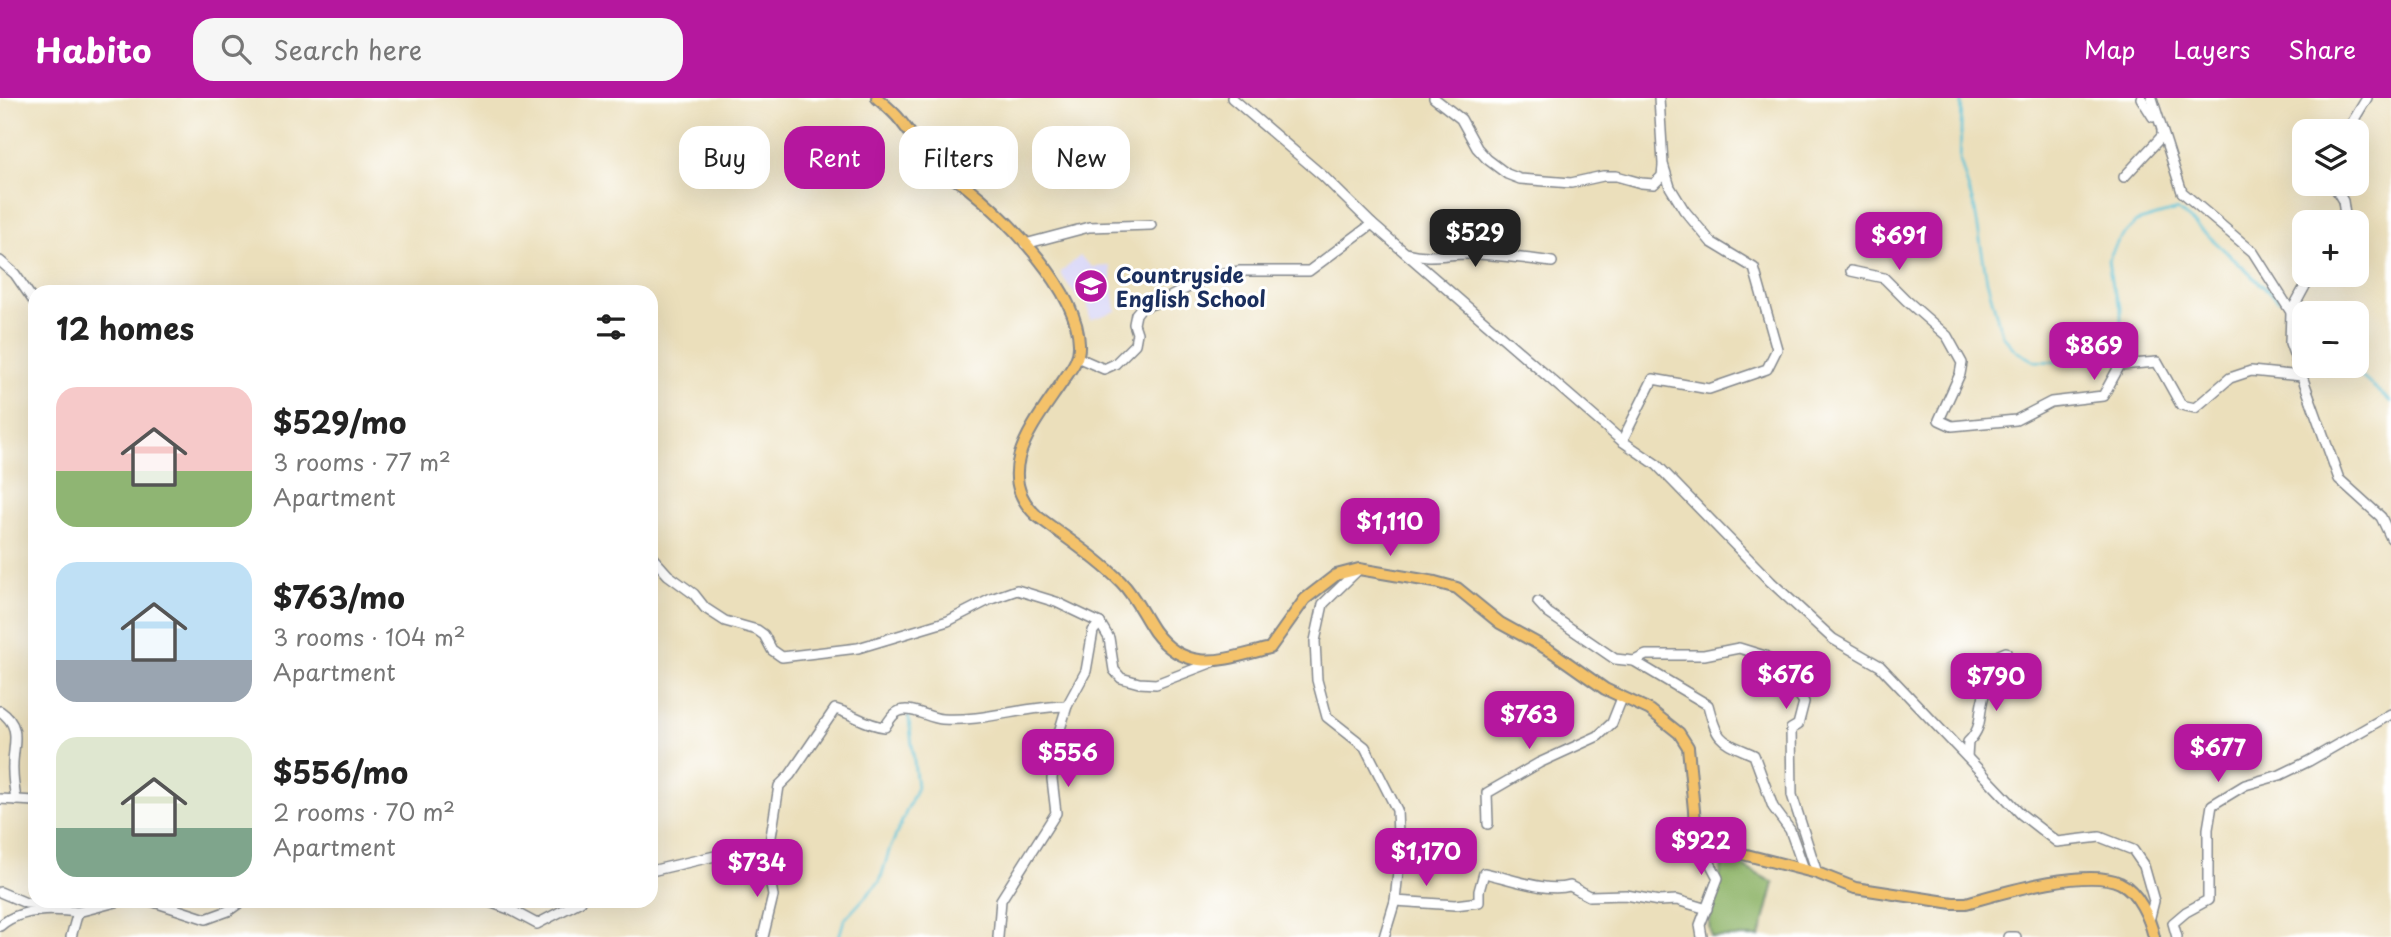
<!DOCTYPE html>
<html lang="en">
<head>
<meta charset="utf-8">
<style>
  :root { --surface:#fff; --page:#f6f6f6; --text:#222; --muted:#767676; --accent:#b5179e }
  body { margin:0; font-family:"Playpen Sans",sans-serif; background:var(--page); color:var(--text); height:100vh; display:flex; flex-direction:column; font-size:26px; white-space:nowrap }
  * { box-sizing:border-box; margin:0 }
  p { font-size:23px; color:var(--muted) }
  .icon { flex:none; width:38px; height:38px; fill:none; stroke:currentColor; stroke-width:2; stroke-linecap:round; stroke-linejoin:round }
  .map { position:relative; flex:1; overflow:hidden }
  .drawer { position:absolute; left:28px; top:187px; width:630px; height:623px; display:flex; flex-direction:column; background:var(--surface); border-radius:21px; box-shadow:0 7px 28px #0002 }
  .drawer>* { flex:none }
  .top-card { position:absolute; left:679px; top:28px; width:665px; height:63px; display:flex; gap:14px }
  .buttons { position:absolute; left:2292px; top:21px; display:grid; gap:14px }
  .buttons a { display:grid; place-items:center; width:77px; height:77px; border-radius:14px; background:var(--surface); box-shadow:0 7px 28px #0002; font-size:35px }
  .price { position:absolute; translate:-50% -60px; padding:0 16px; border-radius:14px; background:var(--accent); color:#fff; font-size:23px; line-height:46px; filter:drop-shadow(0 2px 4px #0008) }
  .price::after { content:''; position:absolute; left:50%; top:42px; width:21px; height:16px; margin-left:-10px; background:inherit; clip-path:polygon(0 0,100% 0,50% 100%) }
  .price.on { background:#222; color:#fff }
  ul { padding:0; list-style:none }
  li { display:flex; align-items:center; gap:21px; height:175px; padding:0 28px }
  li span { display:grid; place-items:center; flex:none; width:196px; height:140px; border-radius:21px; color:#555 }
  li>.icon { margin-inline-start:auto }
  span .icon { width:84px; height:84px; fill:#fffc; stroke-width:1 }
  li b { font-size:30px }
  h2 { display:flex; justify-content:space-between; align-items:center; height:84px; padding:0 28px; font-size:30px }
  .pill { padding:0 24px; border-radius:21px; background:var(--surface); box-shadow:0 7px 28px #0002; font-size:24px; line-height:63px }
  .pill.on { background:var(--accent); color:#fff }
  header { display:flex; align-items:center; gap:42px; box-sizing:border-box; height:98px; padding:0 35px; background:var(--accent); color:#fff }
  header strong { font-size:33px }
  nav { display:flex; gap:38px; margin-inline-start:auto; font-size:24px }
  .search { width:490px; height:63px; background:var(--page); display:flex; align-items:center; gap:18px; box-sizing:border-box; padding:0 24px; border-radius:21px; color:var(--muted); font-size:26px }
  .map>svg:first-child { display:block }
  .built { fill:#d9d7f7 }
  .forest { fill:#90b56a; stroke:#567264; stroke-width:2 }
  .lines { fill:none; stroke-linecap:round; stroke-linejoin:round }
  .stream { stroke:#59c1d6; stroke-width:2.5 }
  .minor-casing { stroke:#83878c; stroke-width:12 }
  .major-casing { stroke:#83878c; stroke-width:14 }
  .minor { stroke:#fff; stroke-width:9 }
  .major { stroke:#f4c26a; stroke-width:10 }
  .labels { text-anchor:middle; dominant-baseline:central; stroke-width:6; stroke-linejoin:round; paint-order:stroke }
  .poi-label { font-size:21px; font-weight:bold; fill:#1b2f5e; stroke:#fff; text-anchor:start }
</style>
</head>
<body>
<header>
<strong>Habito</strong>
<div class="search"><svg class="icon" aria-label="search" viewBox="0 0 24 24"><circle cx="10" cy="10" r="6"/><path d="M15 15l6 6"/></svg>Search here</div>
<nav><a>Map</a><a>Layers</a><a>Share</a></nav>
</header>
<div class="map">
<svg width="2391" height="839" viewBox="0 0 2391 839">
  <rect width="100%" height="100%" fill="#fff"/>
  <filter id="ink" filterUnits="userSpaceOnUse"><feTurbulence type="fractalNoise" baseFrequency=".0143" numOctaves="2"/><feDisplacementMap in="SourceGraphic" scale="14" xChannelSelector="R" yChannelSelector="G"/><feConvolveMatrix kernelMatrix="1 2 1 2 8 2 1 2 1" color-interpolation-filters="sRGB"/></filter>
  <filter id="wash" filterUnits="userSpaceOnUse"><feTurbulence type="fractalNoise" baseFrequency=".00686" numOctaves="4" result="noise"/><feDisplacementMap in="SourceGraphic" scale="28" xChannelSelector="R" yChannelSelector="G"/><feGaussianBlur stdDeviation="1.57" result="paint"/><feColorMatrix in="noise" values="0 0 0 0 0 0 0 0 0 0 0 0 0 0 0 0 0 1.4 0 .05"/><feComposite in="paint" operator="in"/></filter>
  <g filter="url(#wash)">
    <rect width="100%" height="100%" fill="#ebdfbb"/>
    <polygon class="built" points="1080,158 1092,169 1110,168 1116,213 1090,222 1087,201 1078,201 1060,175"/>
    <polygon class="forest" points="1724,758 1774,785 1760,839 1711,839 1709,826"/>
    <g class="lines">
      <g class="stream">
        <path d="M1962,0l-2,63 15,49 12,71 15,54 14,16 18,10 34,1 37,-18 16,-13v-24l-9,-21 -4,-26 10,-19 18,-19 41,-12c37,27 67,61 102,90"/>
        <polyline points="2294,216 2305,227"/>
        <polyline points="2349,268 2391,304"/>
        <polyline points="839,839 844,822 880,783 889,753 917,689 908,613"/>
      </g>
    </g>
  </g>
  <g filter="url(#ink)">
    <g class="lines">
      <g class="minor-casing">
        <g id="minor">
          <polyline points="1232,0 1323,78 1372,126 1622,343 1657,367 1771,484 1833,541 1880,568 2021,716 2057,744 2100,739 2133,752 2144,768 2154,803 2149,823"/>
          <polyline points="1434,0 1461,21 1477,50 1487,61 1507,76 1520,81 1571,85 1603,78 1616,78 1641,85 1654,86 1662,78 1663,68"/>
          <polyline points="2141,0 2153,19"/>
          <polyline points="2152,0 2182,94 2253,154 2291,214 2290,245 2339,381 2381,419 2391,440"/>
          <polyline points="2347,33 2367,0"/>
          <polyline points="2124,79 2163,37 2162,34"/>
          <polyline points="2333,86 2343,103 2346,124"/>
          <polyline points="1025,146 1089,129 1151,127"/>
          <path d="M1406,155c24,6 39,1 62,1 28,0 56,4 84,8"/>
          <polyline points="0,163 15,176 35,205"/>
          <polyline points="1851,173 1884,180 1906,202 1947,238 1962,265 1960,276 1939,322 1952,328 2016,322 2051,304 2103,298 2120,267 2157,264 2181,307 2195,310 2230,280 2251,273 2302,278"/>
          <polyline points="2291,214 2311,177"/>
          <polyline points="1079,260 1104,271 1115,266 1135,246 1137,235 1134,226 1136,216 1141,210 1164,202 1210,178 1240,173 1309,173 1372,126"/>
          <polyline points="1622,343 1653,281 1709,291 1767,271 1777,251 1754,170 1711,144 1684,112 1670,89 1663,66 1659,0"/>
          <polyline points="651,458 668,477 694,496 705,510 725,523 757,532 764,537 772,552 782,559 858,550 948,523 991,501 1017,492 1056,504 1100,525 1109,540 1114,572 1121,580 1139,585 1156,586 1213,564"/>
          <polyline points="1359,471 1323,506 1315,543 1317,582 1327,619 1365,649 1397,712 1399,764 1395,803 1384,839"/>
          <path d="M1538,504l10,11 67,46 19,2 74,44c10,38 12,35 46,50l19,52 17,23 14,39"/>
          <polyline points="1634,563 1646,557 1704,557 1739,550 1765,558 1785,577 1804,604 1798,627 1791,631 1792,697 1817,775"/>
          <path d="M0,613c25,17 11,36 13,61 0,10 2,19 3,28"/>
          <path d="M1967,659l1,-15c15,-15 10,-24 15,-43 3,-15 10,-29 16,-44l7,-3"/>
          <polyline points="0,701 35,703"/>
          <polyline points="1695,723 1692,731 1718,780 1700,827 1702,839"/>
          <polyline points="1488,726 1487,695 1539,665 1598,638 1612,625 1622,600"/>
          <path d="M651,773l64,-15 23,8 29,-2 12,-76 11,-11 45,-66c19,5 30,16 50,18 5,-8 10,-17 20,-17 11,-1 25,8 37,9 42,3 83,-13 125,-13"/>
          <polyline points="0,794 26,805 46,806 57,811"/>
          <polyline points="151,803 206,821 228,813 242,803"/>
          <polyline points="487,803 509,811 537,826 581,803"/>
          <path d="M1395,803l60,4 24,-3v-11l5,-18c26,5 62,20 86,13l19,10 37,-1 33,6 18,-1 30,9"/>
          <polyline points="78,814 120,803"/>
          <path d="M0,828c20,-18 54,-17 78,-14l-7,25"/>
          <polyline points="763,839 773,798 767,764"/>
          <polyline points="998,839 1001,802 1056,715 1052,681 1057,641 1067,608 1086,573 1093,533 1100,525"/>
          <polyline points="2008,839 2016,839"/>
          <polyline points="2177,839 2173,825 2186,814 2208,802 2208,731 2212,707 2245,687 2280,677 2309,663 2391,616"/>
        </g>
      </g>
      <g class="major-casing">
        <path id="major" d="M877,0c8,7 17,14 23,22 11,14 21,29 33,42 9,10 23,17 34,25 40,32 111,103 112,157 1,15 -8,25 -16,37 -27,41 -73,92 -26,135 28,21 59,41 84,66 14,14 22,33 33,49 33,45 71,28 116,17l35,-49 31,-24 23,-6 76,13 22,6 43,35 51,28 54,38 45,21 29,23 9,14 7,74 14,16 18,13 90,23 38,15 98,15h13c35,-10 121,-36 154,-20 18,8 30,36 34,54"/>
      </g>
      <use href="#minor" class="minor"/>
      <use href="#major" class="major"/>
    </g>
  </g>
  <defs>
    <g id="school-disc" transform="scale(1.75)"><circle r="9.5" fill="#b5179e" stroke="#fff"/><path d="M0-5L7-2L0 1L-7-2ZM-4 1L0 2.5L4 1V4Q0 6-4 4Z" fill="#fff"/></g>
  </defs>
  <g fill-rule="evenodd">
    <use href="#school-disc" x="1091" y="188"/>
  </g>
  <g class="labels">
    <g class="poi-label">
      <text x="1116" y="176">Countryside<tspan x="1116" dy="24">English School</tspan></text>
    </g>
  </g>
</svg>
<div class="buttons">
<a><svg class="icon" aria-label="layers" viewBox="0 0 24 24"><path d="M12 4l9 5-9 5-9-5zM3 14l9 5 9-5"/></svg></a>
<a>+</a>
<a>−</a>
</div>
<b class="price on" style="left:1475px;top:171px">$529</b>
<b class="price" style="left:1899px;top:174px">$691</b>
<b class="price" style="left:2094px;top:284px">$869</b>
<b class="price" style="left:1390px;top:460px">$1,110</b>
<b class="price" style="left:1786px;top:613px">$676</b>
<b class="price" style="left:1996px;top:615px">$790</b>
<b class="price" style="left:1529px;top:653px">$763</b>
<b class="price" style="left:2218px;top:686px">$677</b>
<b class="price" style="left:1068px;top:691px">$556</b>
<b class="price" style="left:1701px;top:779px">$922</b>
<b class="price" style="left:1426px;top:790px">$1,170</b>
<b class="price" style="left:757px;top:801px">$734</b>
<div class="top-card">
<a class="pill">Buy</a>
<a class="pill on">Rent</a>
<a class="pill">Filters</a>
<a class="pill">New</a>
</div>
<section class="drawer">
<h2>12 homes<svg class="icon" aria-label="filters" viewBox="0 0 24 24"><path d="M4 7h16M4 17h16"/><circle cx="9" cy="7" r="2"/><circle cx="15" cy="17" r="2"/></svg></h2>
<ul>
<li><span style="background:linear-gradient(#f6c9c9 60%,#8fb573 0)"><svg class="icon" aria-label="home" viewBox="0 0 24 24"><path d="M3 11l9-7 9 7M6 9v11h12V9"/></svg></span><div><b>$529/mo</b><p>3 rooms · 77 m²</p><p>Apartment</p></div></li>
<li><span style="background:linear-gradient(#bfe0f5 70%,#9aa5b1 0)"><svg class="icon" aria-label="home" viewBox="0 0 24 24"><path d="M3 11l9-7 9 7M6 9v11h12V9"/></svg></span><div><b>$763/mo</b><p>3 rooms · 104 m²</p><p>Apartment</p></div></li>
<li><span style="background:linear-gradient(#dfe7d0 65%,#7fa58c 0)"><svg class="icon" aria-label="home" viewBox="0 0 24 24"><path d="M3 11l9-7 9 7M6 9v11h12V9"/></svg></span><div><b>$556/mo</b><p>2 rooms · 70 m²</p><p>Apartment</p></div></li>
</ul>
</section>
</div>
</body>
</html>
